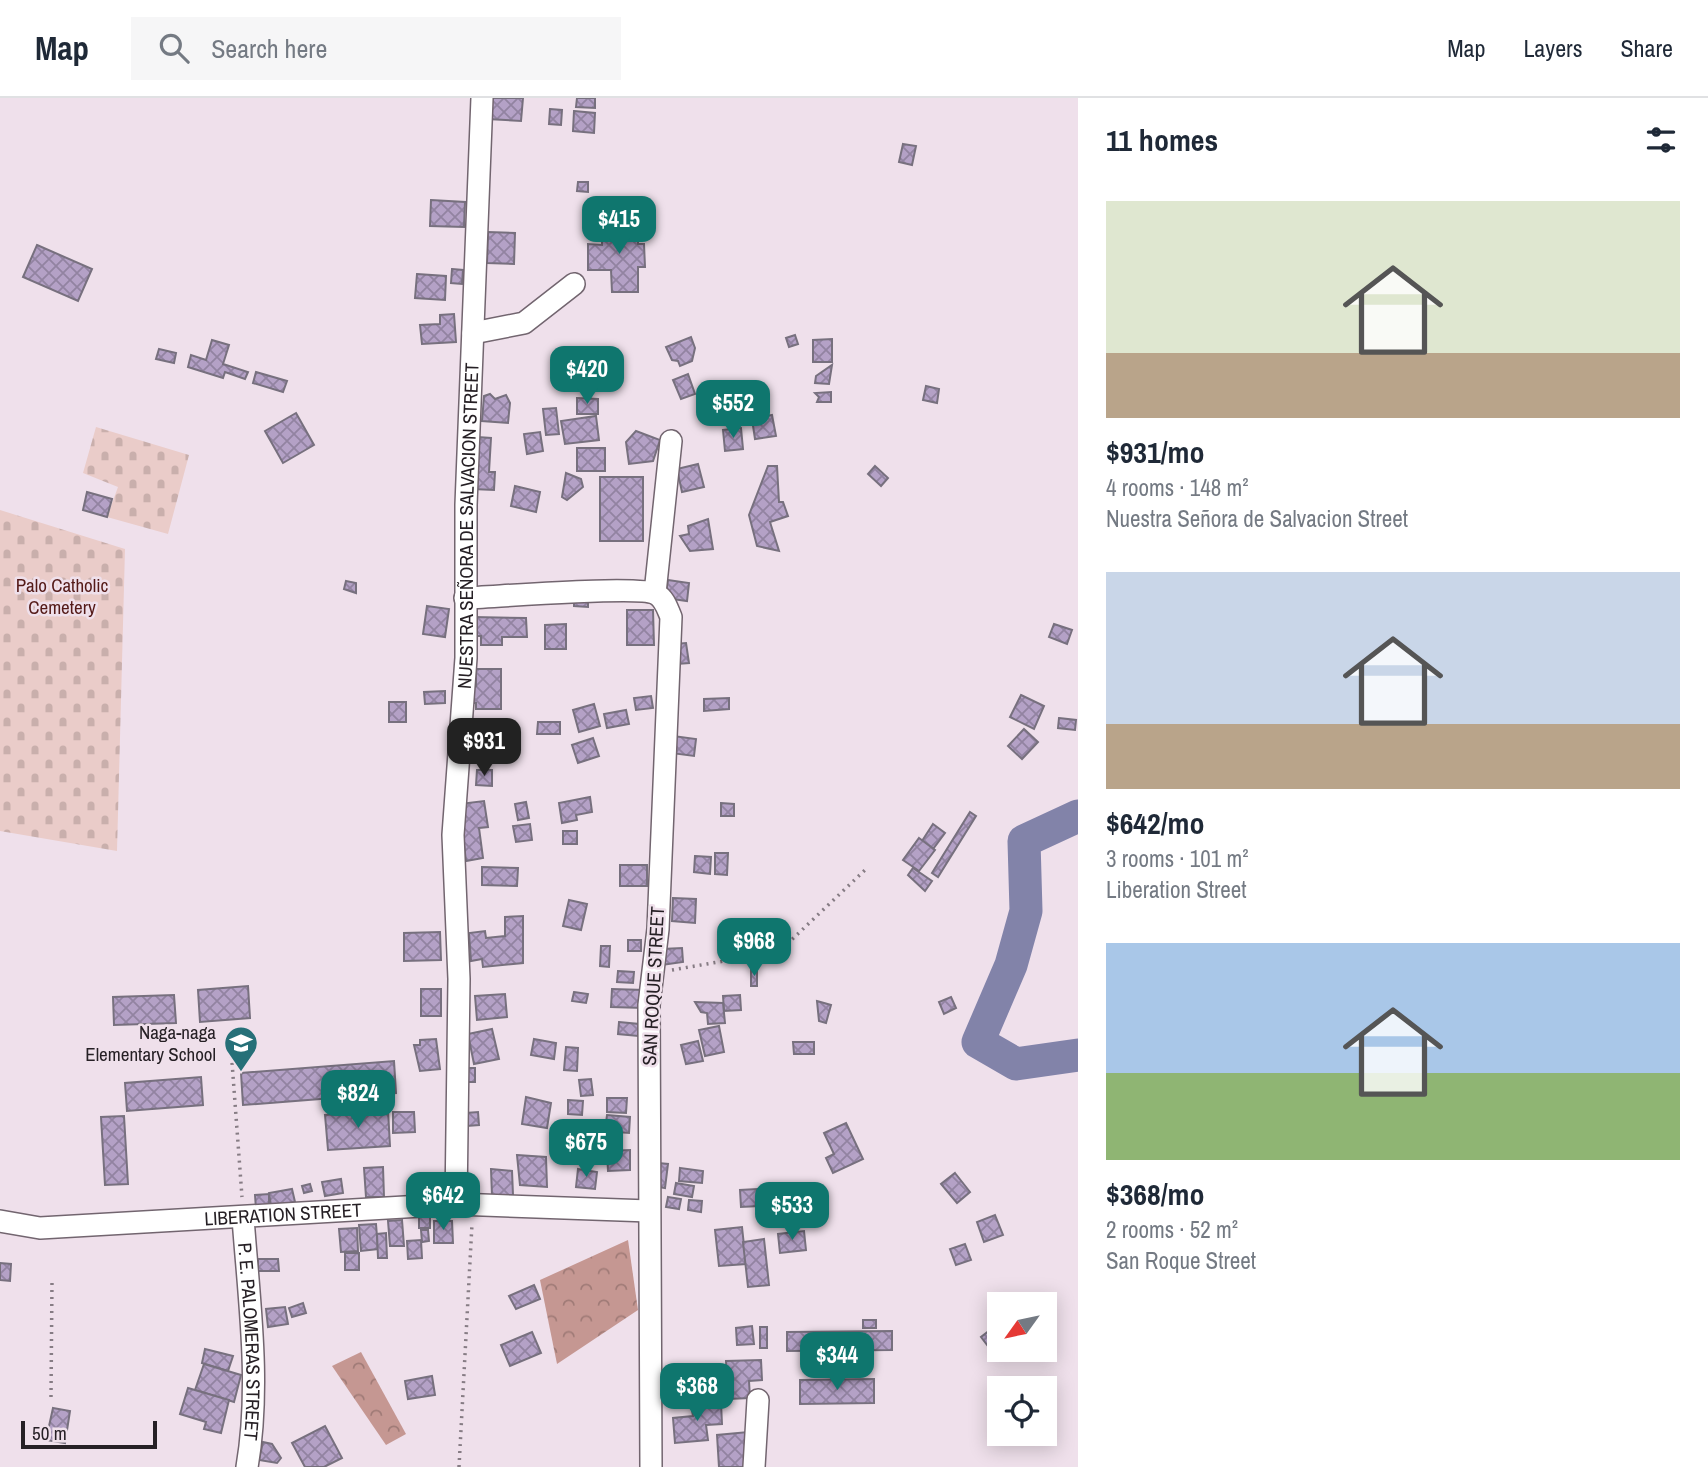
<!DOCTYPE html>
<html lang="en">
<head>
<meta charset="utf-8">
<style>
  :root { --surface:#fff; --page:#f6f6f7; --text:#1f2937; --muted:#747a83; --line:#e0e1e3; --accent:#0f766e }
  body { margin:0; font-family:"Archivo Narrow",sans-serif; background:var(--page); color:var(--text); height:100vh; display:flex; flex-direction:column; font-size:26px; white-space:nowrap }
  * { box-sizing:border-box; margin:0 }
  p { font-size:23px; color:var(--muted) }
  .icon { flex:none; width:38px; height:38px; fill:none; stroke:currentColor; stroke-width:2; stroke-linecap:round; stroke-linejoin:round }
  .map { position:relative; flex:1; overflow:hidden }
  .panel { display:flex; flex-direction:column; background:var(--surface); width:630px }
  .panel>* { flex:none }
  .needle { width:46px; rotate:237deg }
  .fabs { position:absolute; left:987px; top:1194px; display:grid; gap:14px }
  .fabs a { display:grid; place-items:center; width:70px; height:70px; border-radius:0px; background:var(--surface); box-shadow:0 4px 18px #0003; font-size:35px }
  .scale { position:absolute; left:21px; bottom:18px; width:136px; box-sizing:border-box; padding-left:7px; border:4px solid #262025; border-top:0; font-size:19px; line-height:24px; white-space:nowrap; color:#262025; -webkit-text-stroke:5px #efe0eb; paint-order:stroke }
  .price { position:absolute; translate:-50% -60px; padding:0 16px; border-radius:14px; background:var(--accent); color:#fff; font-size:23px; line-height:46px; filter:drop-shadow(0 2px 4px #0008) }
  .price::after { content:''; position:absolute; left:50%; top:42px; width:21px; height:16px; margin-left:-10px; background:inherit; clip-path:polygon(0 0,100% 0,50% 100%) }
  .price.active { background:#222; color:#fff }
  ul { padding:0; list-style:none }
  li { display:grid; align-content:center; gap:14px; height:371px; padding:0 28px }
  li span { display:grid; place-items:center; height:217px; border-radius:0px; color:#555 }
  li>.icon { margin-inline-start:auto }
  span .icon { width:126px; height:126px; fill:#fffc; stroke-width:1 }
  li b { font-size:30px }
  h2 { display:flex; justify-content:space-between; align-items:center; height:84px; padding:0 28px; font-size:30px }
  header { display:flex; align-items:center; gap:42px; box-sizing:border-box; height:98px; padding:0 35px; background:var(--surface); border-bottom:2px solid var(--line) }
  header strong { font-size:33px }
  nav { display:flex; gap:38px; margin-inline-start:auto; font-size:24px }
  .search { width:490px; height:63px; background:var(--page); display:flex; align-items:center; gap:18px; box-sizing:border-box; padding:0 24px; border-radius:0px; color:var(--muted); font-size:26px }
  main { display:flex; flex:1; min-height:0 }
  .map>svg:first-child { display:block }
  .forest { fill:url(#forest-crowns) }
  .cemetery { fill:url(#cemetery-stones) }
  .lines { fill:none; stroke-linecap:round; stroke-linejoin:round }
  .river { stroke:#8283a9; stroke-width:33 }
  .building { fill:url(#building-cross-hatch); stroke:#77707e; stroke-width:2 }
  .minor-casing { stroke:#72656f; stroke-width:24 }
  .path { stroke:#867c84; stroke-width:3.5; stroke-dasharray:2 5; stroke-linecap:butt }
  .minor { stroke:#fff; stroke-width:21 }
  .labels { text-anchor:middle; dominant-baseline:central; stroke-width:5; stroke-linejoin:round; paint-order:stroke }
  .street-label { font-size:19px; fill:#262025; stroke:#efe0eb }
  .park-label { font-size:19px; fill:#541a18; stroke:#efe0eb }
  .poi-label { font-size:19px; fill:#262025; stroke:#efe0eb; text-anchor:end }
</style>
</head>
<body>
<header>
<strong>Map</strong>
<div class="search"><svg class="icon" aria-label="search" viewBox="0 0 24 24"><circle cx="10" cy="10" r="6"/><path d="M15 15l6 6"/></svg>Search here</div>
<nav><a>Map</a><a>Layers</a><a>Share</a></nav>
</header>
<main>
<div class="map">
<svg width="1078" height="1369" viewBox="0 0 1078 1369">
  <defs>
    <pattern id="forest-crowns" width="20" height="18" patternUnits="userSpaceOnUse" patternTransform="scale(1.75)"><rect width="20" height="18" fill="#c59792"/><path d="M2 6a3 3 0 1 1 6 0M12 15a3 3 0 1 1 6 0" fill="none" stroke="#a07b77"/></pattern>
    <pattern id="cemetery-stones" width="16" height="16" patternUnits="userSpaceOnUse" patternTransform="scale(1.75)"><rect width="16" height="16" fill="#eaccc9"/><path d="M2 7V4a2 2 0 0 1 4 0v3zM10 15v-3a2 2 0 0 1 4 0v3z" fill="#c9afac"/></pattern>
    <pattern id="building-cross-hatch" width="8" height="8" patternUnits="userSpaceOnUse" patternTransform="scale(1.75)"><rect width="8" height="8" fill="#b4a1c6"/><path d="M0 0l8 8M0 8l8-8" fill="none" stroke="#9283a1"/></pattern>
  </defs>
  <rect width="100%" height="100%" fill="#efe0eb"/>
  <g class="forest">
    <polygon points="628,1142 638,1212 557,1266 540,1182"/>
    <polygon points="361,1254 406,1336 386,1347 332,1268"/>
  </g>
  <g class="cemetery">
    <polygon points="96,329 189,357 168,436 107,419 118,389 83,375"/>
    <polygon points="0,412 125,451 117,753 0,733"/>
  </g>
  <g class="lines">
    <polyline class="river" points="1078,718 1024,743 1026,813 1011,867 978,944 1016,966 1078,957"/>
  </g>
  <g class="building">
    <polygon points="489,0 523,0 521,23 488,21"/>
    <polygon points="577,0 595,0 595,10 576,9"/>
    <polygon points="550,11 562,12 561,27 549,26"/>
    <polygon points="574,13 595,15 594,35 573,33"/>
    <polygon points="903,46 916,48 912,67 899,64"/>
    <polygon points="578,84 588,84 588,94 577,93"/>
    <polygon points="431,102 465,104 464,129 430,128"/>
    <polygon points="613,123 628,123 628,130 638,130 638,146 644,146 645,169 638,169 638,194 612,194 611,172 588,172 588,146 602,147 602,130 613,130"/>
    <polygon points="488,134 515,135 514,166 487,165"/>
    <polygon points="37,147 92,171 78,203 23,179"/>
    <polygon points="452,171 463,172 462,186 451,185"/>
    <polygon points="417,176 446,178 445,202 415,200"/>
    <polygon points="454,216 456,244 422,246 420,227 440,226 440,217"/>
    <polygon points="795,237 798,246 789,249 786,240"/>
    <polygon points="691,239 695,250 692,263 680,268 678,263 672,262 666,249"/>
    <polygon points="832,241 832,264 813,264 813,242"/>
    <polygon points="212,242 229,247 223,266 248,274 245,281 225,274 223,280 188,269 191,257 206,262"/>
    <polygon points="159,251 176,255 174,265 156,261"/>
    <polygon points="832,267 829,286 815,285 816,278"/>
    <polygon points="256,274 287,283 283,294 253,285"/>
    <polygon points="688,276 695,296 681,301 673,282"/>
    <polygon points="926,288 939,291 937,305 923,302"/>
    <polygon points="831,294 831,304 817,304 819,299 815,295"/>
    <polygon points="490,296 495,301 506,297 510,305 508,325 482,323 484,298"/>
    <polygon points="577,300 598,301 598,316 577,316"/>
    <polygon points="556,310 559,336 546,337 543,311"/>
    <polygon points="296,315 314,347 283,365 265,333"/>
    <polygon points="772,317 776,338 755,341 752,321"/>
    <polygon points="596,318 599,342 565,346 561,323"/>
    <polygon points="741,330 743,351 725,353 723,332"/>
    <polygon points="636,333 660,342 653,363 629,366 626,344"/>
    <polygon points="540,334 543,353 527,356 524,336"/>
    <polygon points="477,339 491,340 489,374 495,374 494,392 473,391"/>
    <rect x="577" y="350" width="28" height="23"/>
    <polygon points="698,366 704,389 682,394 677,371"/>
    <polygon points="768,368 777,368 779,404 783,404 788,418 770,424 779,453 757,448 749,417"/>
    <polygon points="875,368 888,380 881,388 868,376"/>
    <polygon points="566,375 581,381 583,389 567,402 562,399"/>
    <rect x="600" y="379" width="43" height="64"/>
    <polygon points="515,388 540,394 536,414 511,408"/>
    <polygon points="87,394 112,401 107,419 83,412"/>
    <polygon points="708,421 713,451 690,453 680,438 689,436 688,428"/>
    <polygon points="668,482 689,485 687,503 665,500"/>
    <polygon points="346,483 356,485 356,495 344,491"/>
    <polygon points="574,501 588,502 588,509 574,508"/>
    <polygon points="427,508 449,511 445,539 423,536"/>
    <polygon points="627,512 653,512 654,547 627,547"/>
    <polygon points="473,519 526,520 527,539 502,539 502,547 481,547 481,538 472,538"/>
    <polygon points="566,526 566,551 545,551 545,527"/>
    <polygon points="1054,526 1072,532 1067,546 1049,539"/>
    <polygon points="686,545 689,565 677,566 675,546"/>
    <polygon points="476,571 501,571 501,611 476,611 476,605 469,605 469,587 476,588"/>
    <polygon points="445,593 445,605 425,606 424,594"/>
    <polygon points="1021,597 1044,608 1034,631 1010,619"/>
    <polygon points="651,598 653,610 636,612 634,600"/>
    <polygon points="729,600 729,611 704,613 704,601"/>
    <rect x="389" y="604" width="17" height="20"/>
    <polygon points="594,606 600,628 579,634 573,612"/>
    <polygon points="626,612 629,626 607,630 604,616"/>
    <polygon points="1059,620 1076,622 1075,632 1058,630"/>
    <polygon points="538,624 560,624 560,636 537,636"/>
    <polygon points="1024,631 1038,644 1022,661 1008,648"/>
    <polygon points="673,638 696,641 694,658 671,655"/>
    <polygon points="593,640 599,658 578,665 572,647"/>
    <polygon points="477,672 492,672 492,688 476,687"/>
    <polygon points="590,699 592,714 576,717 577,722 562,725 559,705"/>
    <polygon points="484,703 488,729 479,730 483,760 466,763 459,706"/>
    <polygon points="526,704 529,720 518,722 515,706"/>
    <polygon points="721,705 734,706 734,718 721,718"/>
    <polygon points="970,714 976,718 938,779 932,775"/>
    <polygon points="530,726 532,742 516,744 513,728"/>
    <polygon points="933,726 945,735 933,751 922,743"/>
    <rect x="563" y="733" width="14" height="13"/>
    <polygon points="919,740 935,752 919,773 903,762"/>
    <polygon points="715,755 728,755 727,777 715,776"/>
    <polygon points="695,758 711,759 710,776 694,774"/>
    <rect x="620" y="767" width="27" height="21"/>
    <polygon points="482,769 518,770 517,788 482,787"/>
    <polygon points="913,770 932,783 925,793 908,777"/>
    <polygon points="673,800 696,801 695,825 672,823"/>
    <polygon points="569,802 587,806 581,832 563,828"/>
    <polygon points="523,818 523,865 483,869 482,861 471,863 469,835 485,833 486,840 505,838 505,819"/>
    <polygon points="440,834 441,862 404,863 404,835"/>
    <rect x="628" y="842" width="13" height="11"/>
    <polygon points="601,848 610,848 609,869 600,868"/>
    <polygon points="682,850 683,864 661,867 662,851"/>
    <rect x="751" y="872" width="6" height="16"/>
    <polygon points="618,873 634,874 633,885 617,884"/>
    <polygon points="248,888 250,920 200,924 198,892"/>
    <rect x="421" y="891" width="20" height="27"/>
    <polygon points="612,891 644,892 644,910 611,909"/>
    <polygon points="574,894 588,896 586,905 572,903"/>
    <polygon points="505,896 507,919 477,922 475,898"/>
    <polygon points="174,897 176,925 114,927 113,899"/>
    <polygon points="740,897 741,912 724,913 723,898"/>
    <polygon points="951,899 956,910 944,916 939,904"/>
    <polygon points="817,903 831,907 826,925 819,923"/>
    <polygon points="695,904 723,905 725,925 708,926 707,915 701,914"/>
    <polygon points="619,924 639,926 638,938 618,936"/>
    <polygon points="719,928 724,954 705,958 699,932"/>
    <polygon points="492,931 499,961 474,966 468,936"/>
    <polygon points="436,941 440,971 420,973 414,947 420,947 420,942"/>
    <polygon points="534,941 556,945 554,961 531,957"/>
    <polygon points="698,943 703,963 686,966 681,947"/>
    <polygon points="793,944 814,944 814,956 794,956"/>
    <polygon points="566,949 578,950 577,973 564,972"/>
    <polygon points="394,963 396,995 243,1007 241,975"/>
    <polygon points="460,970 475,970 475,984 461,984"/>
    <polygon points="201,979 203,1007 127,1013 125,985"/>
    <polygon points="591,981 593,997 581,998 579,982"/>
    <polygon points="526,999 551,1005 547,1030 522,1026"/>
    <polygon points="607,1000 627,1000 626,1015 607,1014"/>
    <polygon points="568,1002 583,1003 582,1017 568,1016"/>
    <polygon points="388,1012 390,1048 328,1052 325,1017"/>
    <polygon points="393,1014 414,1014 415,1034 393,1035"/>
    <polygon points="478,1014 479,1027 467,1028 466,1015"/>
    <polygon points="607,1017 630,1019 629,1035 605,1033"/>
    <polygon points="124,1018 128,1086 105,1087 101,1019"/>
    <polygon points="846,1025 863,1061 833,1075 826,1060 834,1056 824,1035"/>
    <polygon points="558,1032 571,1036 568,1047 555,1043"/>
    <polygon points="583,1034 602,1036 600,1050 581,1048"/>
    <polygon points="630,1052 630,1072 608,1073 607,1053"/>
    <polygon points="517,1057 546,1059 547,1089 520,1087"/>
    <polygon points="658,1065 668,1066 665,1090 653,1088"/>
    <polygon points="383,1069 384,1099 366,1099 364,1070"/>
    <polygon points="680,1070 703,1073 702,1085 679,1083"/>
    <polygon points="491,1071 512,1073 513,1097 492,1098"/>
    <polygon points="578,1071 597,1074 595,1091 576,1089"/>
    <polygon points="955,1075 970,1094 957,1105 941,1086"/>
    <polygon points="341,1081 343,1095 325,1098 322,1084"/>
    <polygon points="676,1085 694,1088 692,1099 674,1096"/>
    <polygon points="310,1086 312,1093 304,1095 302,1088"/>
    <polygon points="794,1090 796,1106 778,1108 776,1093"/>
    <polygon points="292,1091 295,1104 271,1108 269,1095"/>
    <polygon points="757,1091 759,1108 741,1109 740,1092"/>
    <polygon points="269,1096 269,1111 256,1111 255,1097"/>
    <polygon points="668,1099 681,1101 679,1111 666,1109"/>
    <polygon points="689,1102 702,1103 701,1114 688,1112"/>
    <rect x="419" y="1115" width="11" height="15"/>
    <polygon points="995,1117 1003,1137 984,1144 977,1124"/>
    <polygon points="402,1122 404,1148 390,1148 388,1123"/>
    <polygon points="434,1123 452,1123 453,1145 434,1145"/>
    <polygon points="376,1126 378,1151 361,1153 359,1127"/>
    <polygon points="742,1129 746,1166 719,1168 715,1132"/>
    <polygon points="357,1130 358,1153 341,1154 339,1131"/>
    <polygon points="421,1132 428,1132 429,1143 422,1144"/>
    <polygon points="804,1133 806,1152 780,1155 778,1136"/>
    <polygon points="386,1135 387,1160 378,1160 377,1136"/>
    <polygon points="764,1141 769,1187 748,1189 743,1144"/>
    <polygon points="421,1142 422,1160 408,1161 407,1143"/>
    <polygon points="965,1146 971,1162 956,1167 950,1151"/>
    <rect x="345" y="1155" width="14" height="17"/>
    <polygon points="258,1161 278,1161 279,1173 258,1173"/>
    <polygon points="0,1165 11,1166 10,1183 0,1182"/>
    <polygon points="534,1187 540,1201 516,1211 509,1198"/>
    <polygon points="303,1205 306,1215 292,1219 289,1210"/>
    <polygon points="285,1209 288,1226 268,1229 266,1211"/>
    <rect x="863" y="1222" width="13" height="8"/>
    <polygon points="752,1228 754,1246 737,1247 736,1230"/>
    <rect x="760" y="1229" width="7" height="21"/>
    <polygon points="994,1229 999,1236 999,1246 991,1252 981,1239"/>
    <polygon points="892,1233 892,1252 787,1253 787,1234"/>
    <polygon points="532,1234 541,1255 510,1268 501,1247"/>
    <polygon points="205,1251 233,1258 228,1273 202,1265"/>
    <polygon points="761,1262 762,1282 749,1283 750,1300 728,1301 726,1263"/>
    <polygon points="204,1266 241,1277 234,1304 195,1292"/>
    <polygon points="432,1278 435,1297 408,1301 405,1283"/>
    <polygon points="874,1281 874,1305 800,1306 800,1282"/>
    <polygon points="188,1290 229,1302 221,1335 204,1331 206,1324 180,1316"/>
    <polygon points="721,1305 722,1326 706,1327 708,1342 675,1345 673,1320 693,1318 691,1307"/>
    <polygon points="53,1310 70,1313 65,1345 46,1342"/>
    <polygon points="325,1328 342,1360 324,1369 305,1369 292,1345"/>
    <polygon points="748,1334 749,1369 719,1369 717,1337"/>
    <polygon points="263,1344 272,1346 281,1360 277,1365 259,1362"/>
  </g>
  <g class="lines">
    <g class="minor-casing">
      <g id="minor">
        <polyline points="473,235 524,225 574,186"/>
        <polyline points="655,495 671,343"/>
        <path d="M465,500c30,-1 174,-13 191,-4 9,5 11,14 15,23l-13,312 -9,76 2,462"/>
        <path id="s1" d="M456,1106l3,-225 -6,-144 13,-177v-153l16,-407"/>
        <path id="s2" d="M243,1120c6,82 18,168 4,249"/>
        <path id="s3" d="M0,1123l40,7 416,-24 193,7"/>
        <polyline points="754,1369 758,1302"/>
      </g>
    </g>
    <g class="path">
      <polyline points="672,872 753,858 783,850 865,772"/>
      <polyline points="230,937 242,1099"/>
      <polyline points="51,1299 52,1183"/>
      <polyline points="459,1369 472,1126"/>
    </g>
    <use href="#minor" class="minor"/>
  </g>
  <defs>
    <g id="school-pin" transform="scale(1.75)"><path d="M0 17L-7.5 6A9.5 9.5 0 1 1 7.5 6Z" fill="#267078" stroke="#efe0eb"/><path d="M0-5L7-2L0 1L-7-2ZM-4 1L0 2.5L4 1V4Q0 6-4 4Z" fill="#fff"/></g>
  </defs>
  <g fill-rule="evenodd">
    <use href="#school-pin" x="241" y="945"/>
  </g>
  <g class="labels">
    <g class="street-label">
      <text stroke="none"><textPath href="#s1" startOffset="679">NUESTRA SEÑORA DE SALVACION STREET</textPath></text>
      <text transform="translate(653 888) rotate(-87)">SAN ROQUE STREET</text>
      <text stroke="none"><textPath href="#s3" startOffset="284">LIBERATION STREET</textPath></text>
      <text stroke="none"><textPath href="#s2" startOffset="124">P. E. PALOMERAS STREET</textPath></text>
    </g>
    <g class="park-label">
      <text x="62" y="487">Palo Catholic<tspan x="62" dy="22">Cemetery</tspan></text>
    </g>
    <g class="poi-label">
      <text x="216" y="934">Naga-naga<tspan x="216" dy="22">Elementary School</tspan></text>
    </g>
  </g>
</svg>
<div class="fabs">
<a><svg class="needle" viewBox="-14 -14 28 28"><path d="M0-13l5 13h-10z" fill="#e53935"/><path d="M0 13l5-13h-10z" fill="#747a83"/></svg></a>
<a><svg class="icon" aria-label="locate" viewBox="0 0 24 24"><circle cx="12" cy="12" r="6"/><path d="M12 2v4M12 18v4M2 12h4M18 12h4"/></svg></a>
</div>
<div class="scale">50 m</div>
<b class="price" style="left:619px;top:158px">$415</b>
<b class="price" style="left:587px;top:308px">$420</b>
<b class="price" style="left:733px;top:342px">$552</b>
<b class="price active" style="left:484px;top:680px">$931</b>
<b class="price" style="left:754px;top:880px">$968</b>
<b class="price" style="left:358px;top:1032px">$824</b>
<b class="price" style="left:586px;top:1081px">$675</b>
<b class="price" style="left:443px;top:1134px">$642</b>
<b class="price" style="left:792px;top:1144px">$533</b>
<b class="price" style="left:837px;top:1294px">$344</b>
<b class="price" style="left:697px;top:1325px">$368</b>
</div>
<section class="panel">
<h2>11 homes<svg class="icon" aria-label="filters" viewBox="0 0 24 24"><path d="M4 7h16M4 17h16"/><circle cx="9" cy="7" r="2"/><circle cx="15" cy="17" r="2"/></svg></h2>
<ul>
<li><span style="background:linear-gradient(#dfe7d0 70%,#b9a48a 0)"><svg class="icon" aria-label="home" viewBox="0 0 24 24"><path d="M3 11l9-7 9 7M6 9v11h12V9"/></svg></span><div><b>$931/mo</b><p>4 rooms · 148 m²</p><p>Nuestra Señora de Salvacion Street</p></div></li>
<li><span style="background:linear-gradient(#c9d6e8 70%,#b9a48a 0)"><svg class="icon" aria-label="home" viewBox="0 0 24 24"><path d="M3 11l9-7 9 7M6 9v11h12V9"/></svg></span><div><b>$642/mo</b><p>3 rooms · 101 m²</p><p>Liberation Street</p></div></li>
<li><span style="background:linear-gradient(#a9c7e8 60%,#8fb573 0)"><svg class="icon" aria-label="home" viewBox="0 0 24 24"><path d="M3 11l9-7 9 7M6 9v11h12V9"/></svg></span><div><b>$368/mo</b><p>2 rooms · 52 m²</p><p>San Roque Street</p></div></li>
</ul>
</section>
</main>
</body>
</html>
